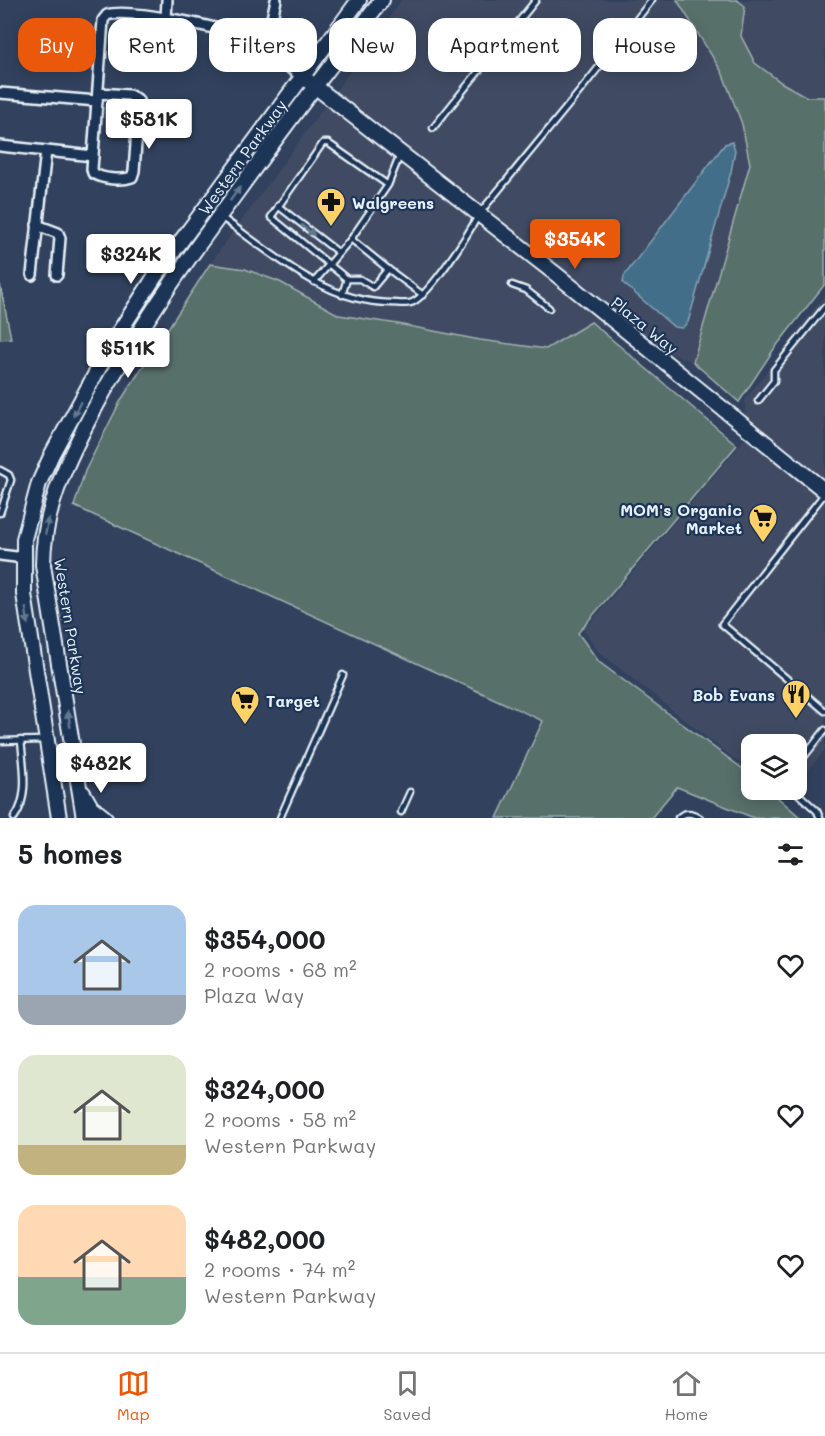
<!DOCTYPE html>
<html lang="en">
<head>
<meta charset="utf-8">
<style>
  :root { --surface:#fff; --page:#f6f6f6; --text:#202124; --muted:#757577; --line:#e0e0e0; --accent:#ea580c }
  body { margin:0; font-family:Mali,sans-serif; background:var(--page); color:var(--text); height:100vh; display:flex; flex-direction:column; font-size:22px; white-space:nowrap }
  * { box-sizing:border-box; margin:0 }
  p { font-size:20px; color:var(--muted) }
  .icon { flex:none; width:33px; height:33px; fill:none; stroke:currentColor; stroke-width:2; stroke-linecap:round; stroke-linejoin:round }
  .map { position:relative; height:818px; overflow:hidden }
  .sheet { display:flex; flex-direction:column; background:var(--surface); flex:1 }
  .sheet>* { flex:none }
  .hud { position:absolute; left:18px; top:18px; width:789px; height:54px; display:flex; gap:12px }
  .tools { position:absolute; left:741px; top:734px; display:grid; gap:12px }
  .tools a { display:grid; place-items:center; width:66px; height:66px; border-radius:12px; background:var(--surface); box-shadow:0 3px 15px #0003; font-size:30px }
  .price { position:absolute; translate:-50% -51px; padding:0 14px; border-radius:6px; background:#fff; color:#222; font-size:20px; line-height:39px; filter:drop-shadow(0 2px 3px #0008) }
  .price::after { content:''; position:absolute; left:50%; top:36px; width:18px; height:14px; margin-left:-9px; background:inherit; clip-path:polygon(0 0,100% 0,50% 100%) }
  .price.on { background:var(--accent); color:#fff }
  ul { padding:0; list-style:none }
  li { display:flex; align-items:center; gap:18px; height:150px; padding:0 18px }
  li span { display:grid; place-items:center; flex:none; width:168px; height:120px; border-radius:18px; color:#555 }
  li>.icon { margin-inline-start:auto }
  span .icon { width:72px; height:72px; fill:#fffc; stroke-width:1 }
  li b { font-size:26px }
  h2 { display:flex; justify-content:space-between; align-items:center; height:72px; padding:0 18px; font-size:26px }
  .tag { padding:0 21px; border-radius:18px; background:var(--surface); box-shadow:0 3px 15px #0003; font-size:21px; line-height:54px }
  .tag.on { background:var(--accent); color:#fff }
  .menu { display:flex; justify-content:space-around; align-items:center; height:84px; border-top:2px solid var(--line); background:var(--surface); font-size:16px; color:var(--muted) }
  .menu a { display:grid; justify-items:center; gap:3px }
  .menu .on { color:var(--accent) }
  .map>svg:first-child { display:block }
  .built { fill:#414b63 }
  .green { fill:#596f6a; stroke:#a0b0b1; stroke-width:1.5 }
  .water { fill:#436e89; stroke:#85a2b5; stroke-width:1.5 }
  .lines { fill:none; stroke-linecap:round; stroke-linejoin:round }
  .lane-casing { stroke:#e8f1f8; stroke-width:9 }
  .street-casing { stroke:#e8f1f8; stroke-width:14 }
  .secondary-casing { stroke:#e8f1f8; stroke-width:18 }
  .lane { stroke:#1d3557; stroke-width:4.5 }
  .street { stroke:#1d3557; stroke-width:9 }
  .secondary { stroke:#1d3557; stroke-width:14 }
  .oneway { fill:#64778f }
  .labels { text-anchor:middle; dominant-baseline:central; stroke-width:4.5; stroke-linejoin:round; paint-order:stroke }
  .street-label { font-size:16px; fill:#e8f1f8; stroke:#1d3557 }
  .poi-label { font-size:16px; font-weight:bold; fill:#e8f1f8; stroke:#1d3557; text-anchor:start }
</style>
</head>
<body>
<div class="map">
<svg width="825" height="818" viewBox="0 0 825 818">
  <rect width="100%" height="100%" fill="#32425e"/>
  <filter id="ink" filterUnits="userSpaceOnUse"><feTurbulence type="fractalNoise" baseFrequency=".0167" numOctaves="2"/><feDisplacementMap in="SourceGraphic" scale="12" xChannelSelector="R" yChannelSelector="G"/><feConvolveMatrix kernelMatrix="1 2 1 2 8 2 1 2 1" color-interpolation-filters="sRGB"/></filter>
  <g filter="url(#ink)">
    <g class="built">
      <polygon points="402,0 677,0 722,72 742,124 750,164 693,362 591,322 546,349 479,340 398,324 339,315 280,282 210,264"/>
      <polygon points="737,0 825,0 825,97 808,97 782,83 755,63 741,36 745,6"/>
      <polygon points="825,295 825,749 797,785 796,744 752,744 751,772 598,651 584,630 745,439 745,400"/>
    </g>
    <g class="green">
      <polygon points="677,0 737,0 745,6 741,36 755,63 782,83 807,97 825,97 825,284 774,349 739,402 693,362 750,164 742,124 722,72"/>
      <polygon points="210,264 245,269 280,282 339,315 398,324 480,340 546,349 591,322 737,445 578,633 599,662 751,775 752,789 768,789 801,818 754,818 677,787 651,818 497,818 543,721 74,506 85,471 121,400"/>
      <polygon points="0,284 11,338 0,339"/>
    </g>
    <polygon class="water" points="732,142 735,150 731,172 688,322 682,328 674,327 623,283 624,276 725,144"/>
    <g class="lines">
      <g class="lane-casing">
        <g id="lane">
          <polyline points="433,128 536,0"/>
          <polyline points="388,185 351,239 388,269 373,287 360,279 347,279 271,217 323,143 328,143 388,185 400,155"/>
          <polyline points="278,206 339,253"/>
          <path d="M221,217c52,37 103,85 170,86 7,0 16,2 22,-1 18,-9 56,-69 66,-88l101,-123 72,-91"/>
          <polyline points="388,269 423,295"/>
          <polyline points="314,282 351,239"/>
          <polyline points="512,285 526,290 549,308"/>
          <polyline points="342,295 347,279"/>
          <polyline points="758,401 774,381 774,370 825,307"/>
          <polyline points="0,470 9,475 11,480 0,513"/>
          <polyline points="825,493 722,624 825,711"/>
          <polyline points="0,741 44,740"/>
          <polyline points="796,767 825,730"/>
          <polyline points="793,789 817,811 820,818"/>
          <polyline points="401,812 410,792"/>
          <path d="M14,818c16,-21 9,-53 7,-78"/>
          <polyline points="280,818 343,675"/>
          <path d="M678,818c7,-7 15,-5 22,0"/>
        </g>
      </g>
      <g class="street-casing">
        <g id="street">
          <polyline points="166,19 167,0"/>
          <polyline points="265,50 276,0"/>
          <polyline points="0,93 97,101"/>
          <path d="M98,93l31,2 8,4 2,4 -5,68 -2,6c-11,4 -30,2 -39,-4l-1,-4 11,-149 4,-5c20,-7 116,12 137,23 21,10 39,25 58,39"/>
          <polyline points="0,146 93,156"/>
          <polyline points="37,225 58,233 60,238 57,275"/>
          <polyline points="32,275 46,151"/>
          <polyline points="0,555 24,558"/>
        </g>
      </g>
      <g class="secondary-casing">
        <g id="secondary">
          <polyline points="307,80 557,275 825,491"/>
          <polyline points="83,793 91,807 105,818"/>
          <polyline points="59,818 24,594 24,539 39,483 52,454 114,340 156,275 359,0"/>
          <path d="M84,818l-41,-253c0,-53 22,-100 46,-146 42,-81 94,-154 148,-227 47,-65 95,-129 145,-192"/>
        </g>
      </g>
      <use href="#lane" class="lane"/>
      <use href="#street" class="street"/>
      <use href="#secondary" class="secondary"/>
    </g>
    <defs><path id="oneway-solid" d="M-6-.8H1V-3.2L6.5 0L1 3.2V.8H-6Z" transform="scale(1.5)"/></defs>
    <g class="oneway">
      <use href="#oneway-solid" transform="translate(235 194) rotate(-54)"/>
      <use href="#oneway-solid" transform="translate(308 230) rotate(38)"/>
      <use href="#oneway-solid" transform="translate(77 409) rotate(116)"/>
      <use href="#oneway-solid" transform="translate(47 526) rotate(-79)"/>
      <use href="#oneway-solid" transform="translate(27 616) rotate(82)"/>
      <use href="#oneway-solid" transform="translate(69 719) rotate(-99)"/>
    </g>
  </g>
  <defs>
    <g id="pharmacy-pin" transform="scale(1.5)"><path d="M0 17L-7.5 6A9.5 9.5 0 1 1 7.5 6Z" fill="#ffd166" stroke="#1d3557"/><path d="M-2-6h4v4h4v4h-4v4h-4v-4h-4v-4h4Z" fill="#111"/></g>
    <g id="supermarket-pin" transform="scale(1.5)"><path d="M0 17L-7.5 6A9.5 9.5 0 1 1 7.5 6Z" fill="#ffd166" stroke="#1d3557"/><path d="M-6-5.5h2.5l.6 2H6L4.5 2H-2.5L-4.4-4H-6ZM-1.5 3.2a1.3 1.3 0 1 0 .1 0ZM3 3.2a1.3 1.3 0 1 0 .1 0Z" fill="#111"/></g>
    <g id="restaurant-pin" transform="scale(1.5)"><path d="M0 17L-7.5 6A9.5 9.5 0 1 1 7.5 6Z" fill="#ffd166" stroke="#1d3557"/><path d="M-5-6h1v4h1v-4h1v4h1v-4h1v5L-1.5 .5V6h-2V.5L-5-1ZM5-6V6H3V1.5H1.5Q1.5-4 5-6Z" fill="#111"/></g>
  </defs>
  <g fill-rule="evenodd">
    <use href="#pharmacy-pin" x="331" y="202"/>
    <use href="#supermarket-pin" x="763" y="518"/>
    <use href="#restaurant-pin" x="796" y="694"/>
    <use href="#supermarket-pin" x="245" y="700"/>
  </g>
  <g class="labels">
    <g class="street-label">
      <text transform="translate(242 157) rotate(-54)">Western Parkway</text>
      <text transform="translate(645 325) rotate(39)">Plaza Way</text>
      <text transform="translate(71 626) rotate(81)">Western Parkway</text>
    </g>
    <g class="poi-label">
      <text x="352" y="202">Walgreens</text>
      <text x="742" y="509" text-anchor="end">MOM's Organic<tspan x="742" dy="18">Market</tspan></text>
      <text x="775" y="694" text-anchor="end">Bob Evans</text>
      <text x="266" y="700">Target</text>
    </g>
  </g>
</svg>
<div class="tools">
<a><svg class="icon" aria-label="layers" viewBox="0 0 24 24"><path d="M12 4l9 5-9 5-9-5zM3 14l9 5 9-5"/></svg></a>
</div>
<b class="price" style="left:149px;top:150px">$581K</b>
<b class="price on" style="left:575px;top:270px">$354K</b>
<b class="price" style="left:131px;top:285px">$324K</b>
<b class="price" style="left:128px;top:379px">$511K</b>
<b class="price" style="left:101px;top:794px">$482K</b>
<div class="hud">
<a class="tag on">Buy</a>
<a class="tag">Rent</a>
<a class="tag">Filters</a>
<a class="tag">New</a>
<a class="tag">Apartment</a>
<a class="tag">House</a>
</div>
</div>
<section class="sheet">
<h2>5 homes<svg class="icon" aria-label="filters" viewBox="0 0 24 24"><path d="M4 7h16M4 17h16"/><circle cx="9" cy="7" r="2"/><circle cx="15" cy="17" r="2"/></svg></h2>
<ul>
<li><span style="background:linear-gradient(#a9c7e8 75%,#9aa5b1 0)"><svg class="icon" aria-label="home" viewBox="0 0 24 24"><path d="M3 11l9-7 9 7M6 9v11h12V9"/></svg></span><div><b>$354,000</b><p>2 rooms · 68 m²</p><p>Plaza Way</p></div><svg class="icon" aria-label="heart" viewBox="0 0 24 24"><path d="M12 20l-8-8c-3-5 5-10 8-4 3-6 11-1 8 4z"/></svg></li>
<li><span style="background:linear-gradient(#dfe7d0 75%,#c2b280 0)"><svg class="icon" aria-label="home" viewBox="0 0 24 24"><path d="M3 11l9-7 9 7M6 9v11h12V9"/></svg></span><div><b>$324,000</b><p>2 rooms · 58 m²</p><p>Western Parkway</p></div><svg class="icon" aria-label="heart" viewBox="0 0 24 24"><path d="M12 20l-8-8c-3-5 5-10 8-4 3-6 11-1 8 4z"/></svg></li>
<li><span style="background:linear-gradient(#ffd9b3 60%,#7fa58c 0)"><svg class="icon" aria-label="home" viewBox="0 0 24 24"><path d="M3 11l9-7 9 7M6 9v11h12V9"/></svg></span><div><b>$482,000</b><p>2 rooms · 74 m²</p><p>Western Parkway</p></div><svg class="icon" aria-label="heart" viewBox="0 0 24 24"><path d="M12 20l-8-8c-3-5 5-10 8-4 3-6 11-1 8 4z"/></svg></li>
</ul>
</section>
<nav class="menu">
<a class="on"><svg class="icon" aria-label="map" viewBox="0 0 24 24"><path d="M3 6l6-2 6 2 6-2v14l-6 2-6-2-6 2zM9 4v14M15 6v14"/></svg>Map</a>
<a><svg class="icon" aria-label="saved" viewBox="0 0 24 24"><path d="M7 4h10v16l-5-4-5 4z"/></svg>Saved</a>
<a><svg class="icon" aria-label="home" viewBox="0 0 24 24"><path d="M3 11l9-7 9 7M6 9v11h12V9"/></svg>Home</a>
</nav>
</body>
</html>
